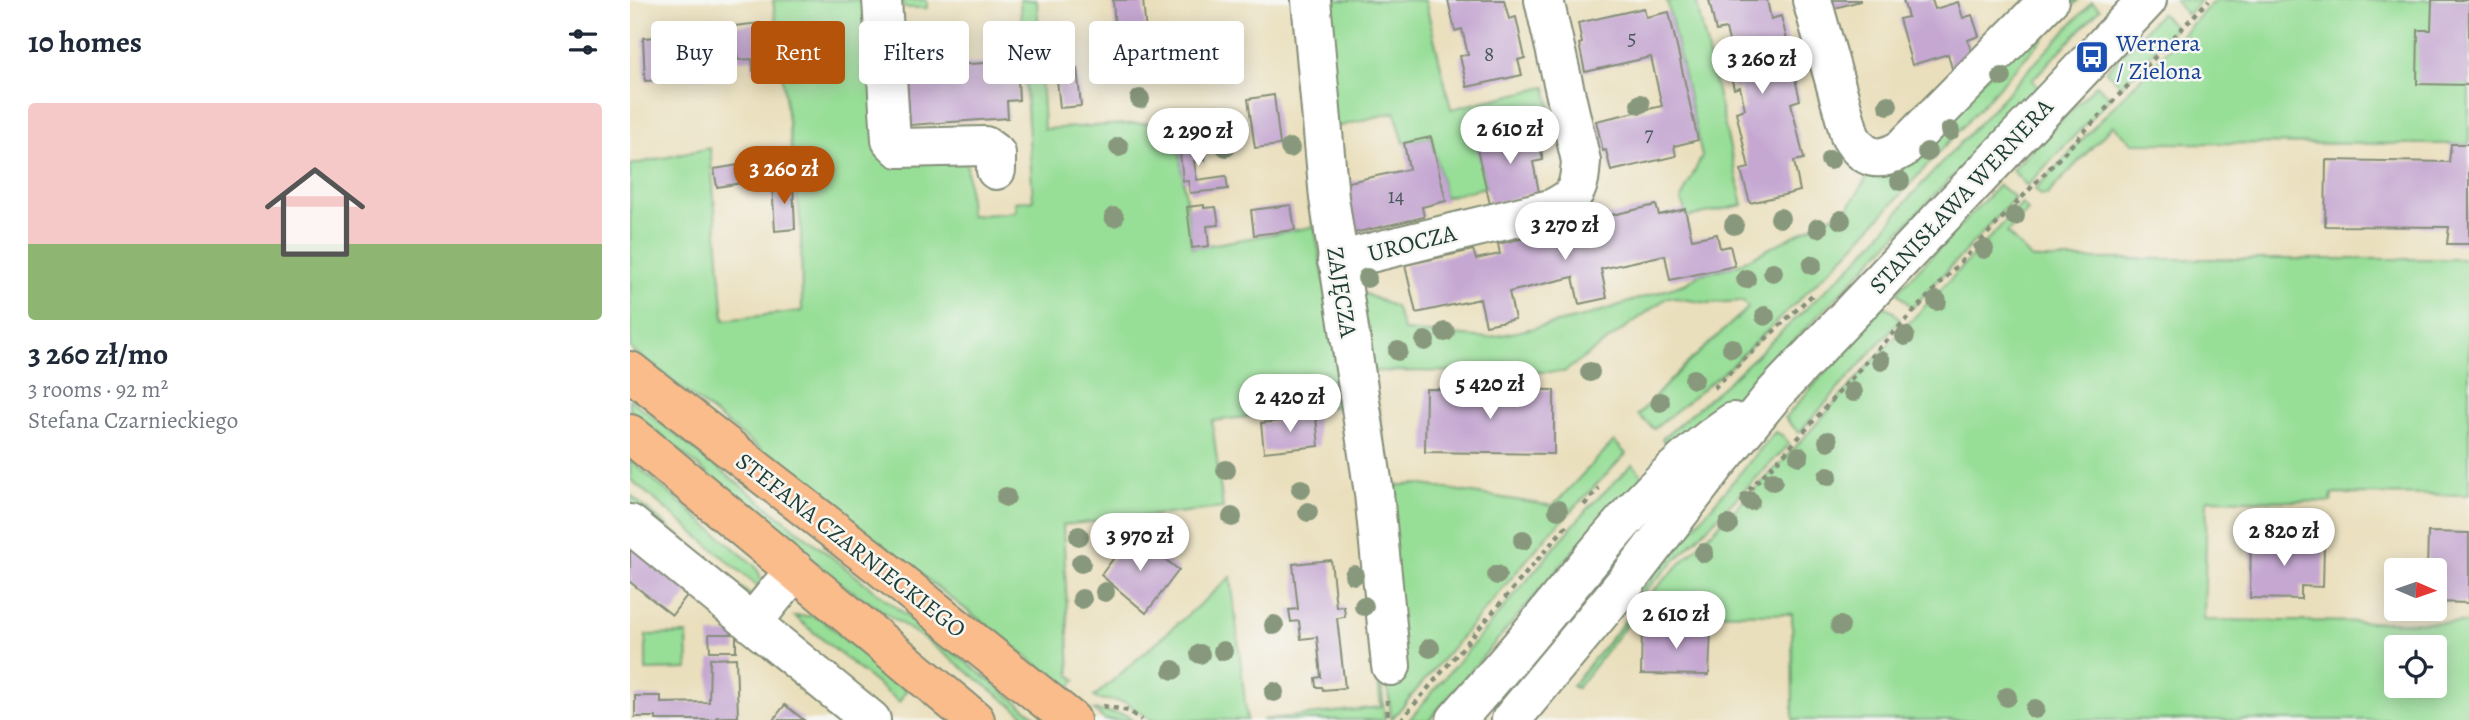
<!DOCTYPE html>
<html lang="en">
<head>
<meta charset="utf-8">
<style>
  :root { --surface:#fff; --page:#f6f6f7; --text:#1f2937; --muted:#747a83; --line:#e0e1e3; --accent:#b45309 }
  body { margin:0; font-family:Alegreya,serif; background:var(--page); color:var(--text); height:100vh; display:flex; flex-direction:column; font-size:26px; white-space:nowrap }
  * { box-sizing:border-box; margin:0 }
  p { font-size:23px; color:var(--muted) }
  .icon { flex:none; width:38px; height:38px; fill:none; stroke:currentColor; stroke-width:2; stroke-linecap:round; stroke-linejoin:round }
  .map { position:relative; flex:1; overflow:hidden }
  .drawer { display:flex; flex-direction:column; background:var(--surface); width:630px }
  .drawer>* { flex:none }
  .guide { position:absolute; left:21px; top:21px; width:665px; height:63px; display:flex; gap:14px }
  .needle { width:46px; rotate:92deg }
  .tools { position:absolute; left:1754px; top:558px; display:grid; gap:14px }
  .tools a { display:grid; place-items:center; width:63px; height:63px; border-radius:7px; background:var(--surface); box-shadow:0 4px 18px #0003; font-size:35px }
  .price { position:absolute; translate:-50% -60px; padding:0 16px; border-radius:24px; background:#fff; color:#222; font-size:23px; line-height:46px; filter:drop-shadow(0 2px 4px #0008) }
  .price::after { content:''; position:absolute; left:50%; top:42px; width:21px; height:16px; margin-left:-10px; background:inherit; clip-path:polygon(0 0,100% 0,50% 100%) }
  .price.on { background:var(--accent); color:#fff }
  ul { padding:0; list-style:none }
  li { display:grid; align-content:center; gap:14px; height:371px; padding:0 28px }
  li+li { border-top:2px solid var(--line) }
  li span { display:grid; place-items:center; height:217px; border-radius:7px; color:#555 }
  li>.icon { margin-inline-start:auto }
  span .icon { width:126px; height:126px; fill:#fffc; stroke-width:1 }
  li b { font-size:30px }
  h2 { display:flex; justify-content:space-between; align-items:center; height:84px; padding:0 28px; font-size:30px }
  .tag { padding:0 24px; border-radius:7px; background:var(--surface); box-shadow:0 4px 18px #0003; font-size:24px; line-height:63px }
  .tag.on { background:var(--accent); color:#fff }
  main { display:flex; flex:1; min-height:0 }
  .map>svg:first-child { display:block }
  .green { fill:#97de97; stroke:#5b8e66; stroke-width:2; fill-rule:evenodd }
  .building { fill:#c5a7d1 }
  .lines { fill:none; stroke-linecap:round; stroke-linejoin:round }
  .minor-casing { stroke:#848e78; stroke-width:42 }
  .major-casing { stroke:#848e78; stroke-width:42 }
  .path { stroke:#848e78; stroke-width:4.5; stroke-dasharray:5 5; stroke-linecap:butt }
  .minor { stroke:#fff; stroke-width:38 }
  .major { stroke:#fabc8b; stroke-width:38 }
  .tree { fill:#88987c }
  .labels { text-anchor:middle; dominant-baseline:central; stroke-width:5; stroke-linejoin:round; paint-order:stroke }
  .number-label { font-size:21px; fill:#48585b }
  .transit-label { font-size:24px; fill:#164399; stroke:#f6f6f2; text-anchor:start }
  .street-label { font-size:24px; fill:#1f3d34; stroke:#f6f6f2 }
</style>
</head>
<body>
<main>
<section class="drawer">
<h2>10 homes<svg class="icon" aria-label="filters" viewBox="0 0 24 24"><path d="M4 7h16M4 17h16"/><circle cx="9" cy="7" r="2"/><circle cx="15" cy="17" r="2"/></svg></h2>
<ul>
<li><span style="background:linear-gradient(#f6c9c9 65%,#8fb573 0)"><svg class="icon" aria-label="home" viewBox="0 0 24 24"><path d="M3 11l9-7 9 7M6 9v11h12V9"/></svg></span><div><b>3 260 zł/mo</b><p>3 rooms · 92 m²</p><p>Stefana Czarnieckiego</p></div></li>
</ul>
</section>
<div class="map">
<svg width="1839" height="720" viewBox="0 0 1839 720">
  <rect width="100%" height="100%" fill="#f6f6f2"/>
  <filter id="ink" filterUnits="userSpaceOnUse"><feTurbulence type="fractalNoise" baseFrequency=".0143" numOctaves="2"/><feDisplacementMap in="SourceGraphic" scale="14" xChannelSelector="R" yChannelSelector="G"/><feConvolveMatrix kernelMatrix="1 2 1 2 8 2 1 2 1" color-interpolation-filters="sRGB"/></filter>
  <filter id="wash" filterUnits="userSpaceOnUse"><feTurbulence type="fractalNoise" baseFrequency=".00686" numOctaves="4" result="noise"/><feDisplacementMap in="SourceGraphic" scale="28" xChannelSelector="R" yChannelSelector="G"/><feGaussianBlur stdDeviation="1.57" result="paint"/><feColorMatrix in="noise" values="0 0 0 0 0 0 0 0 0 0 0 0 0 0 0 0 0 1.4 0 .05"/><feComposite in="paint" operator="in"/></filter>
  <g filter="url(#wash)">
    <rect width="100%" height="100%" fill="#eadfbc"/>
    <g class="green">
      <polygon points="143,0 245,0 251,121 334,161 337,166 340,216 386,212 385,202 403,200 390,0 407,0 414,129 546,121 562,248 683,227 681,207 717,405 582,421 593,508 433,525 440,675 446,680 438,689 0,348 0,165 80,148 94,320 172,311 171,226"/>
      <polygon points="269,0 297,0 297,8 275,8"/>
      <polygon points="693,0 795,0 821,109 916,87 925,126 847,145 856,187 815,197 801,137 774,143 765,112 703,128"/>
      <polygon points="1037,0 1066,0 1113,205 1057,217 1051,199 1072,156"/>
      <polygon points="1433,0 1448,0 1219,251 1101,366 1024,429 1008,415 1048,372 1118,308 1113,301 1078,303 1038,297 934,372 743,371 760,486 787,484 923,506 984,441 996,454 917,536 761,720 758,686 765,676 729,269 733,293 765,307 774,331 859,338 953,317 1057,283 1070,274 1105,266 1218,208 1238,176 1262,170"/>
      <polygon points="1545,0 1571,0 1557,15"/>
      <polygon points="1585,0 1839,0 1839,144 1503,143 1483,125 1417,195 1411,195 1405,189"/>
      <polygon points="1462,2 1470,9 1402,80 1409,87 1134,372 1044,452 1032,439 1107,374 1219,268 1246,240 1280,197"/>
      <polygon points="1531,13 1545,27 1492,86 1476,71"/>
      <polygon points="1466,85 1481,97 1397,186 1382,170"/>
      <polygon points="1369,185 1385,198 1282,308 1267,292"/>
      <path d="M1392,204l6,7 -21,22 25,26h437v236l-137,-1 -1,8 -124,-3 -3,121 265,3v97h-676l-1,-106 -156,-1 -59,75 -5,-2 61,-75 151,-151 84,-94zM1766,648h38v38h-38z"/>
      <polygon points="1253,306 1262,310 1270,320 1169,433 1155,418"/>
      <polygon points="0,399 410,720 401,720 296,640 210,583 0,410"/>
      <polygon points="1145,432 1152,435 1159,445 1003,603 1002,600"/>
      <polygon points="0,460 125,566 130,575 131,589 0,479"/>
      <polygon points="1003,464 1013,477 952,541 799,720 779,720 957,509"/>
      <polygon points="0,495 126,600 110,594 0,506"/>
      <polygon points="735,567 739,567 755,720 632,720 751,707"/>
      <polygon points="601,577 617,720 520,720 495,702 467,699 464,697"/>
      <polygon points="164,616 181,616 190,618 277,690 269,702"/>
      <polygon points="57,634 58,669 16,670 16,635"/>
      <polygon points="463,710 496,715 502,720 475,720"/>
    </g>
    <g id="blocks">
      <g class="building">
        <polygon points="483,0 513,0 517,44 486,46"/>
        <polygon points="818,0 874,0 879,19 886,17 895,58 888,60 892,75 837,87 830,56 838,55 832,29 825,31"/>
        <polygon points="1079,0 1137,0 1141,19 1151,16 1158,44 1148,47 1155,76 1164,74 1170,100 1161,103 1174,159 1164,161 1170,191 1120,203 1111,170 1119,168 1106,112 1115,109 1110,87 1104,89 1096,55 1102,53 1096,29 1086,31"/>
        <polygon points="1203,0 1230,0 1230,1 1205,8"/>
        <polygon points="1273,0 1302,0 1305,9 1328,2 1333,18 1342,15 1349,36 1338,40 1342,56 1324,76 1318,54 1282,65 1269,19 1278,17"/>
        <polygon points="1802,0 1839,0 1839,85 1787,84 1788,30 1801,30"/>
        <polygon points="1014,8 1016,17 1039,12 1068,140 1044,146 1046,156 981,171 976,150 973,151 966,121 1032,106 1021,57 955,72 949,44 952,43 948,23"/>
        <polygon points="130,23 135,70 123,71 122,59 108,60 105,26"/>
        <polygon points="72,34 76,77 15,81 13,38"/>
        <polygon points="387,61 389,100 377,101 378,118 280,125 276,68"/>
        <polygon points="447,68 451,106 430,108 426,70"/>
        <polygon points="644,95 650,145 625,148 618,99"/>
        <polygon points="907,131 913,160 903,162 909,192 860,204 846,145"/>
        <polygon points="801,137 816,201 792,207 794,217 724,233 714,183 779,169 774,143"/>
        <polygon points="572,139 575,160 564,161 567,180 596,176 598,189 560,193 558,181 553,181 549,142"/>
        <polygon points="1821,144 1839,144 1839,244 1817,244 1819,227 1695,226 1696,160 1819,162"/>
        <polygon points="121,163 124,181 87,187 84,169"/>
        <polygon points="163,182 165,229 145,231 142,183"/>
        <polygon points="574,205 574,208 586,207 589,225 577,226 579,246 562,248 557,207"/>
        <polygon points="661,205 665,230 624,235 621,210"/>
        <polygon points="1026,205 1029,215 1055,209 1062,239 1087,234 1090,248 1100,246 1105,266 1040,280 1035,255 971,269 977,298 949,304 943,277 879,292 885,319 856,325 850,299 786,313 775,265 843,250 846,259 870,254 868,244 936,229 939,238 963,233 960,220"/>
        <polygon points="796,389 924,390 924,454 795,452"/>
        <polygon points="686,417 689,446 634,452 631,423"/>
        <polygon points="1798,532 1839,533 1839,603 1804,602 1804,570 1797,570"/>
        <polygon points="502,534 549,570 516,613 471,575"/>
        <polygon points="1621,535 1646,535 1645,543 1694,544 1693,587 1671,586 1671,599 1620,598"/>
        <polygon points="0,544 61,590 42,615 0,582"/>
        <polygon points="701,560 706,607 714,606 715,617 707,618 715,688 693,690 692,687 686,687 685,678 691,677 687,637 671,639 669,621 661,622 659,610 668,609 663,564"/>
        <polygon points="1012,626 1081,628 1079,675 1011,674"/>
        <polygon points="79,634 106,634 106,651 80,651"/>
        <polygon points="106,658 108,717 87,717 87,720 26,720 26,717 5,717 5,696 31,696 31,703 79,702 80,659"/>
        <polygon points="155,705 174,720 143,720"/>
      </g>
    </g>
  </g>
  <g filter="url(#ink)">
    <use href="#blocks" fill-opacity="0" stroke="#848e78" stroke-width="2"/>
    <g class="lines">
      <g class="minor-casing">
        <g id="minor">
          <polyline points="252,0 261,140 269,148 355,146 366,154 366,170"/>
          <polyline points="681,0 699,198 744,493 761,666"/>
          <path d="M1182,0l38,136c14,24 29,27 52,13l147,-149"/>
          <path d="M707,261l214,-52c26,-12 28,-20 30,-48l-37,-161"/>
          <polyline points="0,524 241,720"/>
          <polyline points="122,623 165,570"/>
          <path d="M826,720c28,-32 57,-64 84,-98 59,-72 115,-147 193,-200"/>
          <polyline points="881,720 999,578 1089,461 1145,393 1517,0"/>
        </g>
      </g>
      <g class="major-casing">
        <g id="major">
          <polyline points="0,371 246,563 441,720"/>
          <polyline points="0,434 345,720"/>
        </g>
      </g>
      <g class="path">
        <polyline points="1084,388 1182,295"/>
        <polyline points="1112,497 1154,454 1235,363 1579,0"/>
        <polyline points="954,505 969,488"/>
        <polyline points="757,700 758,720"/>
        <polyline points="473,706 499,711 511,720"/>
        <polyline points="771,720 937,525"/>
      </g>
      <use href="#minor" class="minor"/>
      <use href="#major" class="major"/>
    </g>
    <g class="tree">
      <circle cx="1372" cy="77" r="10"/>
      <circle cx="510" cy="99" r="10"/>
      <circle cx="1010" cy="104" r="10"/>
      <circle cx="1258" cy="105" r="10"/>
      <circle cx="564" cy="128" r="10"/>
      <circle cx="1320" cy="131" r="10"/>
      <circle cx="489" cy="147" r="10"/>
      <circle cx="596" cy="147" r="10"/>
      <circle cx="660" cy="148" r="10"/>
      <circle cx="1297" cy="152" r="10"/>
      <circle cx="1200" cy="160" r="10"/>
      <circle cx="1270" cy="181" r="10"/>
      <circle cx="1385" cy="216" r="10"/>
      <circle cx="484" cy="217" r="10"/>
      <circle cx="1150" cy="218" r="10"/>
      <circle cx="1211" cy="220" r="10"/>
      <circle cx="1104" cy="225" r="10"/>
      <circle cx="1188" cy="228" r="10"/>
      <circle cx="1354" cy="249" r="10"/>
      <circle cx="1182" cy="265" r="10"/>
      <circle cx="1143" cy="272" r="10"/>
      <circle cx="737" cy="278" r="10"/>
      <circle cx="1116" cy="279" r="10"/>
      <circle cx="1307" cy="301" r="10"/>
      <circle cx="1135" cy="316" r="10"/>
      <circle cx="815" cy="332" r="10"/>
      <circle cx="1275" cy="336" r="10"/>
      <circle cx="795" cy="341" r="10"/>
      <circle cx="1102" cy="348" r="10"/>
      <circle cx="768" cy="351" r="10"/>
      <circle cx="1251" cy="361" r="10"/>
      <circle cx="960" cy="372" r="10"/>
      <circle cx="1064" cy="379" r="10"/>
      <circle cx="1223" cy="392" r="10"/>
      <circle cx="1030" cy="402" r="10"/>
      <circle cx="1198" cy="441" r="10"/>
      <circle cx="1169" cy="456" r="10"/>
      <circle cx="596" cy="470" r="10"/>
      <circle cx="1198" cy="476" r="10"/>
      <circle cx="1143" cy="481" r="10"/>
      <circle cx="671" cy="489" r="10"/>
      <circle cx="376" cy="497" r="10"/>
      <circle cx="1120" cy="501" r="10"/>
      <circle cx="928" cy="510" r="10"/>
      <circle cx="678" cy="512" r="10"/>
      <circle cx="602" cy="517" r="10"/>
      <circle cx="1098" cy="525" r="10"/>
      <circle cx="479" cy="533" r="10"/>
      <circle cx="449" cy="536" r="10"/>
      <circle cx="893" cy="540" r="10"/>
      <circle cx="1074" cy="553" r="10"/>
      <circle cx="451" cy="563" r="10"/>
      <circle cx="724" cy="575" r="10"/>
      <circle cx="867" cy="575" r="10"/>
      <circle cx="475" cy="592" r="10"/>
      <circle cx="452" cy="599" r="10"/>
      <circle cx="734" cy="606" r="10"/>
      <circle cx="644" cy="625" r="10"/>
      <circle cx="1210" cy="626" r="10"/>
      <circle cx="800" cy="648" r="10"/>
      <circle cx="593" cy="651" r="10"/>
      <circle cx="570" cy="654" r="10"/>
      <circle cx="543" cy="670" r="10"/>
      <circle cx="644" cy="692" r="10"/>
      <circle cx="1377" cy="697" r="10"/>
      <circle cx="1405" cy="709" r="10"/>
    </g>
  </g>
  <defs>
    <g id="bus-square" transform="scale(1.75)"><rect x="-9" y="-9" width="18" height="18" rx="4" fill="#1a4fb4" stroke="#f6f6f2"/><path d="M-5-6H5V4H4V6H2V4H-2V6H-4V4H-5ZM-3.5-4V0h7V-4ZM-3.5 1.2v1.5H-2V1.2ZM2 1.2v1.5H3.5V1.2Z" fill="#fff"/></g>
  </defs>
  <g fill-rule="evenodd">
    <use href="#bus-square" x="1462" y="57"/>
  </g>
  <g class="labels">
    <g class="number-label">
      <text x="1002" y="38">5</text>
      <text x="859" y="54">8</text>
      <text x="1019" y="134">7</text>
      <text x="766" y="196">14</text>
    </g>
    <g class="transit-label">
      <text x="1486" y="43">Wernera<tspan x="1486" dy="28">/ Zielona</tspan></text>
    </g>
    <g class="street-label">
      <text transform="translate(1331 196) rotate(-47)">STANISŁAWA WERNERA</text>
      <text transform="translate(782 243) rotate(-14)">UROCZA</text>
      <text transform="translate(712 292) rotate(81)">ZAJĘCZA</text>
      <text transform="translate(221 545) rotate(38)">STEFANA CZARNIECKIEGO</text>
    </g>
  </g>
</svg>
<div class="tools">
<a><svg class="needle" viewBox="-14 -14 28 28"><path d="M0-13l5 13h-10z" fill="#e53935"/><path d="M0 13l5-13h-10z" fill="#747a83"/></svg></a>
<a><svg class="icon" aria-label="locate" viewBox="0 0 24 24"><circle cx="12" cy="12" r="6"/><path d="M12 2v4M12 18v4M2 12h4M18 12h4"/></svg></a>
</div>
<b class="price" style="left:1132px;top:96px">3 260 zł</b>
<b class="price" style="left:880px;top:166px">2 610 zł</b>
<b class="price" style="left:568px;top:168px">2 290 zł</b>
<b class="price on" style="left:154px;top:206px">3 260 zł</b>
<b class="price" style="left:935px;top:262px">3 270 zł</b>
<b class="price" style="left:860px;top:421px">5 420 zł</b>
<b class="price" style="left:660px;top:434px">2 420 zł</b>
<b class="price" style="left:1654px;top:568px">2 820 zł</b>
<b class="price" style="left:510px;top:573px">3 970 zł</b>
<b class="price" style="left:1046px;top:651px">2 610 zł</b>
<div class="guide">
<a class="tag">Buy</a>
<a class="tag on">Rent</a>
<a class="tag">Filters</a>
<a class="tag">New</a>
<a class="tag">Apartment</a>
</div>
</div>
</main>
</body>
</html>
